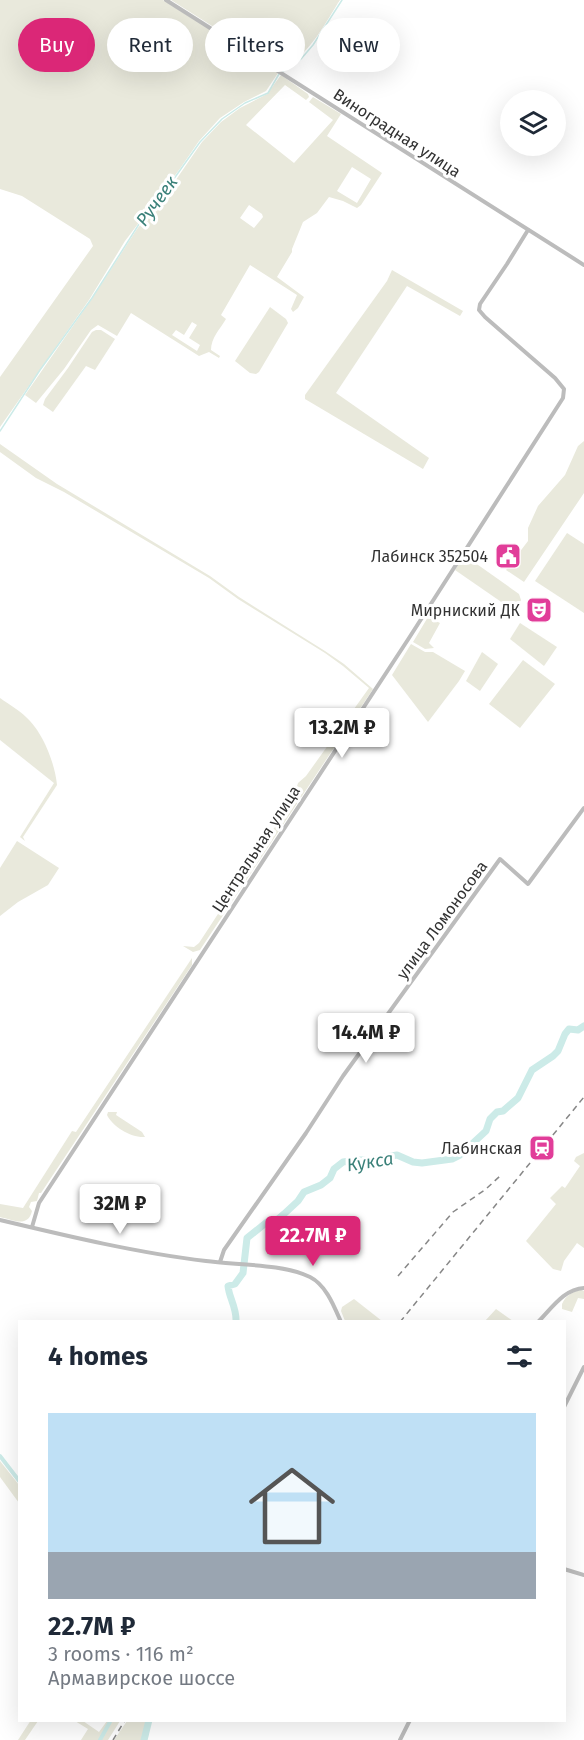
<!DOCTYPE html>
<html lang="en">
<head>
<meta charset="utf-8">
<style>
  :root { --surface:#fff; --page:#f6f6f7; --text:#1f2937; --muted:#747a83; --accent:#db2777 }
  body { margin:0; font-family:"Fira Sans",sans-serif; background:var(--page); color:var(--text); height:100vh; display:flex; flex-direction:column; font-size:22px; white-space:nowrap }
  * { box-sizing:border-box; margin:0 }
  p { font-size:20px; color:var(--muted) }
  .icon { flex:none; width:33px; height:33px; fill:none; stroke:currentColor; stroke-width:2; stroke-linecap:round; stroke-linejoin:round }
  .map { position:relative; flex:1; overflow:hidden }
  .side { position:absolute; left:18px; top:1320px; width:548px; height:402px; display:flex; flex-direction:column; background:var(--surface); border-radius:0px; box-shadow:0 6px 24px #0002 }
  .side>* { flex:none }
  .guide { position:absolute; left:18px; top:18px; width:549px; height:54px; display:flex; gap:12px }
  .tools { position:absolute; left:500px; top:90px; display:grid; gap:12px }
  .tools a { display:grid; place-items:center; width:66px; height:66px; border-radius:50%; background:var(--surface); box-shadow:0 6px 24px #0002; font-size:30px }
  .price { position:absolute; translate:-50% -51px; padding:0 14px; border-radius:6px; background:#fff; color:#222; font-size:20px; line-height:39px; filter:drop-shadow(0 2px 3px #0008) }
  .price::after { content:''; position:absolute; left:50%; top:36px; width:18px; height:14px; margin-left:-9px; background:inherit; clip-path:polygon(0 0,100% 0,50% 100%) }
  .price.on { background:var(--accent); color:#fff }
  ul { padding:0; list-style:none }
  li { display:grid; align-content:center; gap:12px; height:318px; padding:0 30px }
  li span { display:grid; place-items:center; height:186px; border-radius:0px; color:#555 }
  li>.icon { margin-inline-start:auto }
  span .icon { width:108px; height:108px; fill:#fffc; stroke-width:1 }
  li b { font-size:26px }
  h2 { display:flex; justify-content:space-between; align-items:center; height:72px; padding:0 30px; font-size:26px }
  .pill { padding:0 21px; border-radius:27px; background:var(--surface); box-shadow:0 6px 24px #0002; font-size:21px; line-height:54px }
  .pill.on { background:var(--accent); color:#fff }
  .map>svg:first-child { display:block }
  .green { fill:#e9e9dc; fill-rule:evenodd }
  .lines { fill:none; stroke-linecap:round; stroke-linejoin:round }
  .stream { stroke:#ccebe8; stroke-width:1.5 }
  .canal { stroke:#ccebe8; stroke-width:4 }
  .river { stroke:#ccebe8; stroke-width:7 }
  .secondary { stroke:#bcbcbc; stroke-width:4 }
  .rail { stroke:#878787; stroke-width:1.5; stroke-dasharray:6 4.5; stroke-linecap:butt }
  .labels { text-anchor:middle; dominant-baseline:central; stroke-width:6; stroke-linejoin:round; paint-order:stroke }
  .street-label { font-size:16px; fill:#323232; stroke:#fff }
  .poi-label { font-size:16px; fill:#323232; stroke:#fff; text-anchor:end }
  .water-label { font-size:18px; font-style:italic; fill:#3a8079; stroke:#fff }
</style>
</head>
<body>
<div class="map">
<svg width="584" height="1740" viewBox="0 0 584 1740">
  <rect width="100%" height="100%" fill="#fff"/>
  <g class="green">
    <polygon points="0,0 163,0 278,73 266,91 244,102 220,118 199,141 179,170 125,241 89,300 0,427 0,377 93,246 90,239 22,196 0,189"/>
    <path d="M171,0h169c-12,18 -32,58 -53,63l-2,4 -5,2z"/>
    <path d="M281,75l27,19 1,3 -3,3 -21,-15 -39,40 48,38 39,-43 -24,-18 4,-5 28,17 -14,22 55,37 -21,32 -4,3 -14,-7 -14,-4 -12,16 -14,9 -11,27v3l-15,25 27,20 -6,11 -5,4 -2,-3 6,-14 -47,-30 -29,50 5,4c-6,10 -15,19 -15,31l9,6 -1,2 -10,-6 -10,4 -68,-43 -14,23 -19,-11 -7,5 -27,39 -28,34 -11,-8 68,-98 44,-68 34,-42 31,-45 19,-20 19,-14 27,-14zM352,167l19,12 -14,24 -20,-12zM249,205l13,9 1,3 -9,11 -14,-10zM192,322l5,3 -8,13 11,7 -3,6 -25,-16 4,-5 8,5z"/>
    <polygon points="392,270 463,311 460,316 407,286 336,393 429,458 423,469 305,399 305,395 387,281"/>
    <polygon points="270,307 286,319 288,323 259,372 256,374 250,373 235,361"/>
    <polygon points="96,330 101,330 115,339 95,370 86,366 53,412 43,405 45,399 68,368 92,332"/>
    <polygon points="584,441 584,493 524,582 506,570 528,541 528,528 538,506 565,475 578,446"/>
    <polygon points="0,444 57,484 210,576 239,597 325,651 344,664 373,689 200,950 193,952 183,946 194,947 199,943 293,799 298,783 306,776 369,688 343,666 325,653 238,599 209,578 64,492 36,478 0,452"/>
    <polygon points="567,533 584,544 584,613 535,581"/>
    <polygon points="464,555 519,594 521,600 519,606 515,608 510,608 455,570"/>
    <polygon points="428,617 440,623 429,643 434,648 425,649 413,642"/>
    <polygon points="520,623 557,647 544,666 510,639"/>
    <polygon points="411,644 425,652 433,652 465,671 459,681 428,722 392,675"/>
    <polygon points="482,652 498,664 480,691 466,681"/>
    <polygon points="523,660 555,684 520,728 489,704"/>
    <path d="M0,698c10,7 22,14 30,23 14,15 25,43 27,64l-34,52 2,4 -5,-4 34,-54 -54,-43z"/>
    <polygon points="17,841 59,868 48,885 18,902 0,916 0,868"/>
    <path d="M192,958v7l-151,228h-2l-2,8 -6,1 -2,5 3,4c-4,17 -19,9 -32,6v-13l23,4 49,-77 4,1z"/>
    <path d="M108,1112h9l-1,3 26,17 3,5c-14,1 -32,-10 -38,-22z"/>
    <polygon points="584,1153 584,1248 577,1243 564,1261 561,1271 553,1269 526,1241 556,1204 550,1198 562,1186 565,1188 580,1166 574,1161 576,1157"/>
    <path d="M581,1290l3,1v8l-6,-1 -6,14 -10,-3v-5c4,-9 10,-12 19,-14z"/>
    <polygon points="354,1299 382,1321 345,1321 341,1311 342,1307"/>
    <polygon points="496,1309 513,1321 485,1321"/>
    <polygon points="0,1461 19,1485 19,1503 0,1477"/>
    <polygon points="31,1720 38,1721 25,1740 18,1740"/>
    <polygon points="75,1721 83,1721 99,1732 107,1721 120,1721 108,1740 81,1740 88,1729"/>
    <polygon points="127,1721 148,1721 142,1736 142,1740 114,1740"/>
  </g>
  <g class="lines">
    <polyline class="stream" points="0,431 40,370 92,298 141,221 161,197 200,142 222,119 245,103 268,93 279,74 301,59 313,45 342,0"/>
    <g class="canal">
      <polyline points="0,1456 20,1482"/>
      <polyline points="100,1740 111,1720"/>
    </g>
    <g class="river">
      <path d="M236,1322c1,-14 -7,-24 -8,-36l7,-2 8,-11 4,-35 20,-16 10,-2 7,-6 14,-13 6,-9 17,-7 9,-7 4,-9 9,-7 13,-2h13l28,-5 16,7 9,1 30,-4 8,-4 26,-24 4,-12 7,-7 6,-1 15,-13 14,-28 21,-14 5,-5 7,-17 4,-5 9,1 6,-4"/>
      <polyline points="144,1740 149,1720"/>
    </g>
    <g class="secondary">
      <polyline points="166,0 584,265"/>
      <path d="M0,1220c67,16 138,33 206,41 30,4 78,3 104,16 16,8 24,29 31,45"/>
      <polyline points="32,1227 39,1203 409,638 563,398 564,389 555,378 485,317 479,310 480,304 507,264 528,230"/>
      <polyline points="220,1262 224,1250 306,1133 343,1076 500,859 528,884 584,808"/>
      <path d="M538,1322c14,-14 26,-33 46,-34"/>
      <polyline points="564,1407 584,1367"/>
      <polyline points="564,1569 584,1575"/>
      <polyline points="400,1740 410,1720"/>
    </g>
    <g class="rail">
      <polyline points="398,1276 453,1212 486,1189 500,1176"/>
      <polyline points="400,1322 584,1097"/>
      <polyline points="113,1740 125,1720"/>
    </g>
  </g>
  <defs>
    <g id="civic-square" transform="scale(1.35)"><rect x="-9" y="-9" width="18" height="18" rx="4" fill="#e13d99" stroke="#fff"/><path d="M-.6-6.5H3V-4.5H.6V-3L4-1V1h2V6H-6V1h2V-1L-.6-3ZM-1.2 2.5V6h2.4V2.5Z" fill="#fff"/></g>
    <g id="theatre-square" transform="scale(1.35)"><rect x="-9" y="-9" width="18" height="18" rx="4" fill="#e13d99" stroke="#fff"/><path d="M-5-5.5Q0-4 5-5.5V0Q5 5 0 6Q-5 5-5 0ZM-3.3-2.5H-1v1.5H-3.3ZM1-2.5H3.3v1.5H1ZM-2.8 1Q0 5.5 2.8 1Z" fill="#fff"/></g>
    <g id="station-square" transform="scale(1.35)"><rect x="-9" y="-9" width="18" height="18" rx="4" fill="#e13d99" stroke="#fff"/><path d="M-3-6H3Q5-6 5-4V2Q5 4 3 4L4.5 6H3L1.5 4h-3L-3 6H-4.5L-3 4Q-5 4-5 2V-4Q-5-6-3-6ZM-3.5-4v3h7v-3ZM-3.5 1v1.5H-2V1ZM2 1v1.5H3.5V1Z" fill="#fff"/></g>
  </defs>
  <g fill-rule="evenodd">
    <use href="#civic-square" x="508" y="556"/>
    <use href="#theatre-square" x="539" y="610"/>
    <use href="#station-square" x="542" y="1148"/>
  </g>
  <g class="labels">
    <g class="street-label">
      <text transform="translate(397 133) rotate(33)">Виноградная улица</text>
      <text transform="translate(256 849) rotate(-57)">Центральная улица</text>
      <text transform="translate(442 920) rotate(-54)">улица Ломоносова</text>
    </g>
    <g class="poi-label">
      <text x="488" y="556">Лабинск 352504</text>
      <text x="520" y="610">Мирниский ДК</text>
      <text x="522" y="1148">Лабинская</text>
    </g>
    <g class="water-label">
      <text transform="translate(157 201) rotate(-54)">Ручеек</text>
      <text transform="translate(370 1162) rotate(-9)">Кукса</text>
    </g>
  </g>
</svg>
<div class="tools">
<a><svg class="icon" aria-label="layers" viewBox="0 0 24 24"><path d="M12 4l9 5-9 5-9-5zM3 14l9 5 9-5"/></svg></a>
</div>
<b class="price" style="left:342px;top:759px">13.2M ₽</b>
<b class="price" style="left:366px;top:1064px">14.4M ₽</b>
<b class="price" style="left:120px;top:1235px">32M ₽</b>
<b class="price on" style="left:313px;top:1267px">22.7M ₽</b>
<div class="guide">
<a class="pill on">Buy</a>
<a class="pill">Rent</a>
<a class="pill">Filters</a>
<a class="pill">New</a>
</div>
<section class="side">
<h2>4 homes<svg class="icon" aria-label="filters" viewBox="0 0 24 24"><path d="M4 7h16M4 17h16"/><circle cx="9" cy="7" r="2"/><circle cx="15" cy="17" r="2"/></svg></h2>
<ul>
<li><span style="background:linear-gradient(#bfe0f5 75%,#9aa5b1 0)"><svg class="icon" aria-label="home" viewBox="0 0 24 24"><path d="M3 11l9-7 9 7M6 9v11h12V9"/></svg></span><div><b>22.7M ₽</b><p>3 rooms · 116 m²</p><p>Армавирское шоссе</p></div></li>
</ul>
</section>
</div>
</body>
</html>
